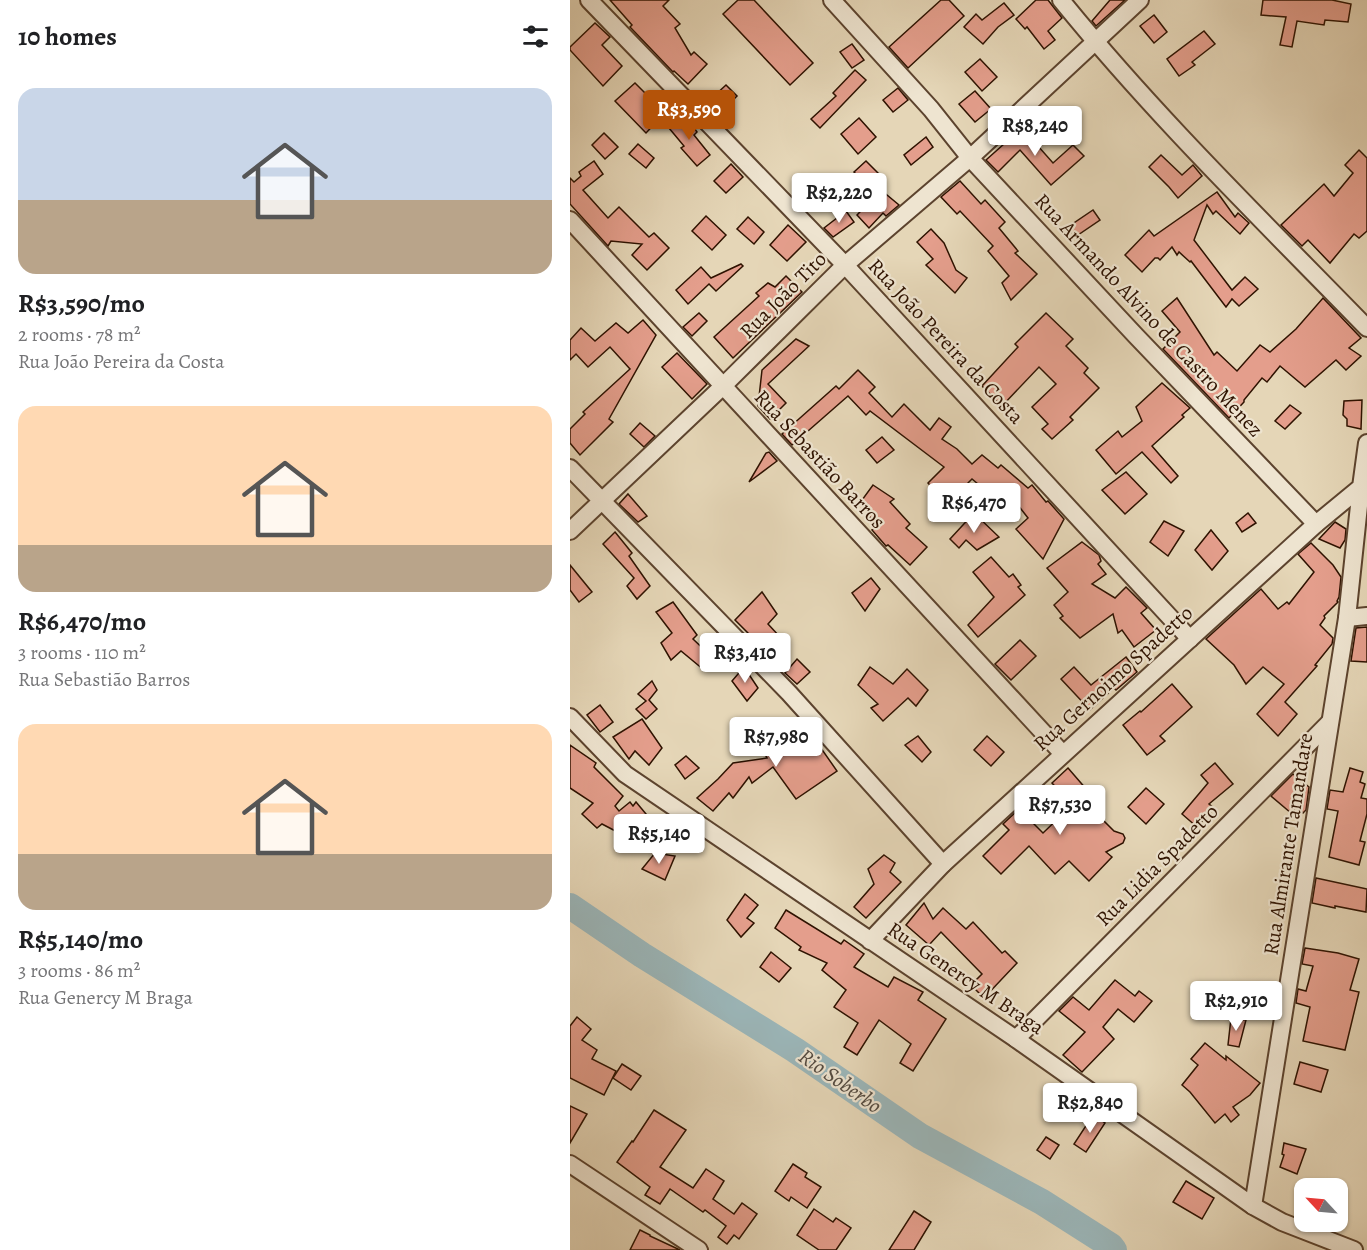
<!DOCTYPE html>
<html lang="en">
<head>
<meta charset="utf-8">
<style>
  :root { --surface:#fff; --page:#f6f6f6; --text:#202124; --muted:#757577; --accent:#b45309 }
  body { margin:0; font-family:Alegreya,serif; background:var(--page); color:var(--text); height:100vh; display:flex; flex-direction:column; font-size:22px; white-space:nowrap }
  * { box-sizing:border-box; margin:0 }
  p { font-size:20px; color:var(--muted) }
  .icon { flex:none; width:33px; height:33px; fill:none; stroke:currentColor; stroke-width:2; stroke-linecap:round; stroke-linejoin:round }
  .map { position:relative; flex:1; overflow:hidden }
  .details { display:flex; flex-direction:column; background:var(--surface); width:570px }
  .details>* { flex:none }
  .needle { width:39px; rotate:296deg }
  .buttons { position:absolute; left:724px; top:1178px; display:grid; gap:12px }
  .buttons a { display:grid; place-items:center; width:54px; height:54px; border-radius:12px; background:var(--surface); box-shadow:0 2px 4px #0004; font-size:30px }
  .price { position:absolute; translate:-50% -51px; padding:0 14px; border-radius:6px; background:#fff; color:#222; font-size:20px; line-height:39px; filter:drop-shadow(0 2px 3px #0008) }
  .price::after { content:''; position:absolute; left:50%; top:36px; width:18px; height:14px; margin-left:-9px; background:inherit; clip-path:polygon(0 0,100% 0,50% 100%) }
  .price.on { background:var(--accent); color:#fff }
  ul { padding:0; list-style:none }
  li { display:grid; align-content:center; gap:12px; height:318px; padding:0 18px }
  li span { display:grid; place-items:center; height:186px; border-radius:18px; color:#555 }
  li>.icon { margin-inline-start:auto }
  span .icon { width:108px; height:108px; fill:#fffc; stroke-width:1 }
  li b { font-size:26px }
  h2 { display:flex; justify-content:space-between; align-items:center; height:72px; padding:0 18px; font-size:26px }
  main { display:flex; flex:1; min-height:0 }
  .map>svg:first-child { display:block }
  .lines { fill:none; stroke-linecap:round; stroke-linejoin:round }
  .river { stroke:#9bb6b9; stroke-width:26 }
  .building { fill:#e49e8c; stroke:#2e1200; stroke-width:1.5 }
  .minor-casing { stroke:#5c432e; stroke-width:20 }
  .minor { stroke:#eee4d0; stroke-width:16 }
  .labels { text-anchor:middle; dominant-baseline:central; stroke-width:4.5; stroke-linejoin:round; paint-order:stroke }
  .street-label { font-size:21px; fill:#2e1200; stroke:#eee4d0 }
  .water-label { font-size:22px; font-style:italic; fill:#544b41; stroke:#eee4d0 }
</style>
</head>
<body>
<main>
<section class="details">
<h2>10 homes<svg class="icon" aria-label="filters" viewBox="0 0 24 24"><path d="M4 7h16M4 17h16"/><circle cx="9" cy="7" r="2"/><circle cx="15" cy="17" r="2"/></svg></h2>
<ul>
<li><span style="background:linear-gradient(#c9d6e8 60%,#b9a48a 0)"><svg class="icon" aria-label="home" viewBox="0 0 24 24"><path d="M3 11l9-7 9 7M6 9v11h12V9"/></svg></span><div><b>R$3,590/mo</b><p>2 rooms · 78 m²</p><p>Rua João Pereira da Costa</p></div></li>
<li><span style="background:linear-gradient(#ffd9b3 75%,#b9a48a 0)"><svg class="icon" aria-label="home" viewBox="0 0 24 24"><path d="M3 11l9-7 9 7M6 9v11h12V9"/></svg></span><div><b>R$6,470/mo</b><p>3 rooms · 110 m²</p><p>Rua Sebastião Barros</p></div></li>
<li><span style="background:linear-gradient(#ffd9b3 70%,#b9a48a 0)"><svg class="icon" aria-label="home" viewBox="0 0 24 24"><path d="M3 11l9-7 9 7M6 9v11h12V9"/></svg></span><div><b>R$5,140/mo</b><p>3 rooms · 86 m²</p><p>Rua Genercy M Braga</p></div></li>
</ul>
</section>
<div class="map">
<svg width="797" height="1250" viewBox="0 0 797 1250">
  <rect width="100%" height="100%" fill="#e5d6b7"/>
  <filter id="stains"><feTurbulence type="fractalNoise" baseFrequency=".00333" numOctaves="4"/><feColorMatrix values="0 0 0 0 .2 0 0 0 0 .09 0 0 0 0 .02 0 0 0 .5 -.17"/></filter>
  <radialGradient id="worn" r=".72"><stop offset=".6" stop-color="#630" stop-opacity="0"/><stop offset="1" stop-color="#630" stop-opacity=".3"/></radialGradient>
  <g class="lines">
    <polyline class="river" points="0,906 72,955 225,1050 350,1136 472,1202 541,1246 544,1250"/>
  </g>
  <g class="building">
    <polygon points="40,0 99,0 93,6 110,24 105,28 121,55 124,52 137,64 118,84 104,71 103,72 60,27 62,25"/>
    <polygon points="168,0 184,0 243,63 220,85 153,14"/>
    <polygon points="371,0 379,0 394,16 338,68 319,47"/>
    <polygon points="466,0 478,0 492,18 478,31 485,40 474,49 457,27 455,29 446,19"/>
    <polygon points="540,0 555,0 526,26 522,21"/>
    <polygon points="693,0 762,0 781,4 778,22 755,20 754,25 727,21 722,47 710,45 716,17 691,15"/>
    <polygon points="434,3 444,15 428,27 413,44 394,27 406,14 412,20"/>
    <polygon points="584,15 597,32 584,43 570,26"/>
    <polygon points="25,23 40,37 32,45 52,66 33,86 0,50 0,47"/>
    <polygon points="634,31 645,44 622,62 625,65 609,76 597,59"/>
    <polygon points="282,44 294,60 282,68 270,52"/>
    <polygon points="410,59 427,77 412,91 395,72"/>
    <polygon points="285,70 296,80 250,128 241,119 266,96 263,93"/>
    <polygon points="65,83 95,113 76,133 45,101"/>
    <polygon points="156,85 167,96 153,110 142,98"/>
    <polygon points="328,88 338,100 323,112 313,100"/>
    <polygon points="405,91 421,109 405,122 389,104"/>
    <polygon points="114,115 127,132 124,135 140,155 127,166 111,148 114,146 99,128"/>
    <polygon points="289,118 306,137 288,154 271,134"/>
    <polygon points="452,128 483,163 503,145 514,156 481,185 450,150 428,172 416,160"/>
    <polygon points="34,133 48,147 35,159 22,145"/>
    <polygon points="356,137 363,147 341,165 334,155"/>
    <polygon points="68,144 84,158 76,168 59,154"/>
    <polygon points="789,150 797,158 797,231 789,238 784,234 760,263 738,240 732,246 711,225 754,184 764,196 783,173 775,165"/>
    <polygon points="591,155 612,175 623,165 632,176 608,198 599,187 579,167"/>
    <polygon points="24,161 33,174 13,190 38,218 49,207 79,237 84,233 99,248 77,270 62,255 72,244 41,241 38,246 0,204 0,178 4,182 11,176 9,172"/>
    <polygon points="296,161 310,175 299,187 284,172"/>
    <polygon points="161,164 173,177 156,193 144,181"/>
    <polygon points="390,181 411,204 415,200 435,222 429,228 448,251 445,253 467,274 441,300 432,283 439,276 418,251 423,246 390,211 387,214 371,197"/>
    <polygon points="311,190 329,205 316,216 313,213 299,228 287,215"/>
    <polygon points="647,192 665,217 668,213 679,223 670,234 646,211 643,214 637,205 624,240 662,290 675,277 688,289 669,306 662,299 656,307 621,261 620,262 609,252 607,255 602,247 590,260 588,258 585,258 572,272 555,255 579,230 584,236"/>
    <polygon points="523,210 530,220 505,237 498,227"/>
    <polygon points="276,211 284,222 263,237 254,228"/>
    <polygon points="136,216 156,235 142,250 122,231"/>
    <polygon points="178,217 194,232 184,244 167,229"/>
    <polygon points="218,225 236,242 217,261 200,245"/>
    <polygon points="361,229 374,243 386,270 397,278 385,293 356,265 363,259 347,242"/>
    <polygon points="171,264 173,266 146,291 139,284 118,304 106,290 131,267 141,278"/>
    <polygon points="216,276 232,292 163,358 144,337 189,296 186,293 198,283 205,287"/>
    <polygon points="607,298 644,355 647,352 667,371 690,345 700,352 726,329 753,298 791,338 779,348 791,356 776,370 766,360 735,387 710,366 697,382 692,378 674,400 674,402 659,418 593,349 610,332 592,311"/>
    <polygon points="129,313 137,321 122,336 113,327"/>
    <polygon points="476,313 503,339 496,346 518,368 514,373 529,388 500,417 503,420 482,439 472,429 478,424 462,407 486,384 469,367 432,406 412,386 448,347 445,344"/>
    <polygon points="73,320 86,335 39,419 43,422 10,455 0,443 0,429 15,414 13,412 60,369 40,347 18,367 6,354 0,360 0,340 11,328 25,341 46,323 58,333"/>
    <polygon points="226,339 239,346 198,384 216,403 200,419 188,406 192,370"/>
    <polygon points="107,353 137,384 122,399 92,367"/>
    <polygon points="288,370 305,387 299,393 322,417 334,404 360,430 369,418 381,427 372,439 387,449 402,464 412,455 428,468 431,465 458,488 462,485 476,502 478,501 494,519 473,559 446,529 458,518 437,491 428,501 402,479 390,491 387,488 374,500 358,483 374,467 300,411 296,415 278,396 222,445 212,434 266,386 269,389"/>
    <polygon points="592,383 620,408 612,415 614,417 582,446 608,476 601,483 572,452 546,474 526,450 548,431 552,437 572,421 566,407"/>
    <polygon points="792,400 791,429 777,426 777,419 773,415 774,401"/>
    <polygon points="720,405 731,413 715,429 705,421"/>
    <polygon points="70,423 85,436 74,447 60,434"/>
    <polygon points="312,437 324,450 307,463 296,450"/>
    <polygon points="199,452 207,461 179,482 196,453"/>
    <polygon points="556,472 577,494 555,514 532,490"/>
    <polygon points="303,485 324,499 320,502 340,524 336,528 357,547 340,565 318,545 316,546 302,530 305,528 292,500"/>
    <polygon points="58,494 77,516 68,522 49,504"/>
    <polygon points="404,513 429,537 407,550 396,540 389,548 380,539"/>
    <polygon points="678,513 686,523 672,532 666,523"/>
    <polygon points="594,521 614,531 598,556 580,542"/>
    <polygon points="765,522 776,529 775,540 770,548 749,539"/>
    <polygon points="641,530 658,551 642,570 625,550"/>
    <polygon points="45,532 62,553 59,556 80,586 67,599 57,586 64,578 33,544"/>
    <polygon points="512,542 529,555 531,561 528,564 536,574 522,584 545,598 556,587 577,608 571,613 586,630 564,647 552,630 548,633 543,614 510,638 490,618 493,616 484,605 498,592 477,568"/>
    <polygon points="741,543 763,565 771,577 769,597 767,601 768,602 754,616 755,618 750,625 763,638 762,644 745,665 747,666 715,702 727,714 708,736 687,714 714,684 693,667 676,684 664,665 636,639 691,589 708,609 717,602 719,604 744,572 728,554"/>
    <polygon points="421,557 439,577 443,574 451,585 448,587 455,595 408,637 398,625 424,597 403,572"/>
    <polygon points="0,565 22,592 9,602 0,590"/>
    <polygon points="301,578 310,589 295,611 282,593"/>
    <polygon points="192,592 207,614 198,624 211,638 199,655 185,637 183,638 165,620"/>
    <polygon points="103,602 127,635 123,639 143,658 134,670 111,651 101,660 91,643 102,633 86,612"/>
    <polygon points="797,627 797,662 781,661 786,628"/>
    <polygon points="450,640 466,656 441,680 425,664"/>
    <polygon points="556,657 567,672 546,690 544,688 520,710 491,679 504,667 521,685"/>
    <polygon points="227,659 240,672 227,684 215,673"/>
    <polygon points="174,667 188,688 177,701 162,681"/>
    <polygon points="300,667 323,684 337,669 358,690 346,706 338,698 313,721 301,708 308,704 288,685"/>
    <polygon points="82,681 87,690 79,700 87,709 76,719 66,709 76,701 68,694"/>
    <polygon points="602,684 622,707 590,736 595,741 577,755 553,725 570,711 571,712"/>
    <polygon points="30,705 43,722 30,732 17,715"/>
    <polygon points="72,719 92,748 79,765 65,751 59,759 43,737"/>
    <polygon points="225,724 239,746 246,741 267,771 226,799 203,767 182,783 179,777 163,798 159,793 143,811 127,798 148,779 163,763 197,758 191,747"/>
    <polygon points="348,736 361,752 352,762 335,745"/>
    <polygon points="417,736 434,752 421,766 404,750"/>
    <polygon points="0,745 26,763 24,767 53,796 45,806 49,811 60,802 63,806 66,802 76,814 55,836 32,824 27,828 12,814 23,803 0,788"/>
    <polygon points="116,756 129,768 115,779 105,765"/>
    <polygon points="645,763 663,784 639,804 644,808 627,827 612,814 638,783 631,775"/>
    <polygon points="498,768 517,790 510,797 544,831 553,834 555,838 553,843 536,852 542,857 519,881 499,861 485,874 459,846 431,874 413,856 439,830 433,824 449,809 473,833 502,805 482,783"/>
    <polygon points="780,768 793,772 790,782 795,784 791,798 797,799 797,814 790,841 795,842 789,865 759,857 768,811 757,809 760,790 773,792"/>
    <polygon points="723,774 739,787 736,810 733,813 726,807 721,813 701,796"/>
    <polygon points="576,788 594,804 576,824 558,807"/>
    <polygon points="85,853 105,856 95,880 72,869"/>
    <polygon points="314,855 325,863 320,872 331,882 296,918 284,907 304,884 298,869"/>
    <polygon points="746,878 797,889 796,912 765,906 765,908 742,903"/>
    <polygon points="175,894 188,905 177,918 184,923 171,937 157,920"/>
    <polygon points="354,903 363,919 373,908 396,929 403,922 432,953 435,951 447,963 414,998 401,985 412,974 371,932 359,945 336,925"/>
    <polygon points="216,910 271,944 274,940 294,954 284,967 318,987 324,977 353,992 348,1000 376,1019 343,1071 330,1063 341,1044 309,1020 287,1055 274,1047 288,1023 264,1007 276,990 252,970 257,963 229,950 231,947 205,928"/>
    <polygon points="735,948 768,953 789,959 780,990 789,992 775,1050 733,1041 740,1007 726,1003 728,989 736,991 743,966 732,964"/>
    <polygon points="201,952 221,968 209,982 190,967"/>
    <polygon points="545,980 565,996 569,991 582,1001 564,1022 548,1009 533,1027 544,1039 512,1072 493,1055 515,1032 489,1011 503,997 519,1010"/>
    <polygon points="7,1017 21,1029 12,1040 27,1050 22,1059 46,1071 34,1095 0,1078 0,1026"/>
    <polygon points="661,1018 676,1020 669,1047 658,1045"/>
    <polygon points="635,1043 656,1060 656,1056 690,1083 680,1095 663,1107 669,1115 661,1122 655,1114 645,1123 620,1092 612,1085 628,1065 621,1059"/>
    <polygon points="730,1062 758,1070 751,1092 724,1084"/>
    <polygon points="52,1064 71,1076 61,1090 43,1078"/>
    <polygon points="0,1106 17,1114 0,1143"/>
    <polygon points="84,1110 116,1130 90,1167 123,1188 136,1169 154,1181 143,1199 164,1214 172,1203 187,1214 169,1239 164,1235 157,1244 148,1237 156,1226 135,1210 133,1212 100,1189 90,1204 75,1195 80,1187 47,1162 62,1141 63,1142"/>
    <polygon points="523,1115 535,1123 516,1152 504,1144"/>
    <polygon points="476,1137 489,1145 480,1159 467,1150"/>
    <polygon points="714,1143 736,1149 727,1174 710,1167 714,1155 712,1154"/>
    <polygon points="223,1164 237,1173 235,1177 251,1187 237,1208 221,1197 219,1201 205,1191"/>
    <polygon points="616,1181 644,1198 632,1219 603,1202"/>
    <polygon points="244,1209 263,1222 266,1218 281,1228 266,1250 249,1250 227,1235"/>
    <polygon points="344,1211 361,1222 344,1250 319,1250"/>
    <polygon points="70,1230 80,1235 80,1236 110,1250 60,1250"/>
  </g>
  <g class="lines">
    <g class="minor-casing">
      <g id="minor">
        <polyline points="19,0 275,265 620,639"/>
        <polyline points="262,0 361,109 400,158 566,336 746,524"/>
        <path d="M491,0c94,116 202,221 306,328"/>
        <polyline points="0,220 493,754"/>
        <polyline points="0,468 219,693 373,864"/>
        <polyline points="0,531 152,387 275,265 400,158 570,0"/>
        <polyline points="777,618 797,616"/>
        <polyline points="0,717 55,774 446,1039 683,1206 712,1222 784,1250"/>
        <polyline points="300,941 373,864 746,524 791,487 797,443"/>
        <polyline points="446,1039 759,723"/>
        <polyline points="0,1164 129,1250"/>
        <polyline points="683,1206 777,618 791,487"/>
      </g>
    </g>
    <use href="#minor" class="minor"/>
  </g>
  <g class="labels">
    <g class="street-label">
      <text transform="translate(213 295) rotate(-45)">Rua João Tito</text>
      <text transform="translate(579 315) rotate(47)">Rua Armando Alvino de Castro Menez</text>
      <text transform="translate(376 341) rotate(47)">Rua João Pereira da Costa</text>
      <text transform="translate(250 459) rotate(47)">Rua Sebastião Barros</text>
      <text transform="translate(543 678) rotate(-42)">Rua Gernoimo Spadetto</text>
      <text transform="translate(718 844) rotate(-81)">Rua Almirante Tamandare</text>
      <text transform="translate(587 865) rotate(-45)">Rua Lidia Spadetto</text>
      <text transform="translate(396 978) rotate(34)">Rua Genercy M Braga</text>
    </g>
    <g class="water-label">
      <text transform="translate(270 1081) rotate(35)">Rio Soberbo</text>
    </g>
  </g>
  <rect width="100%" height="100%" filter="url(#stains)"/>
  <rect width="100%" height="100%" fill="url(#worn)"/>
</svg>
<div class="buttons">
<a><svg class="needle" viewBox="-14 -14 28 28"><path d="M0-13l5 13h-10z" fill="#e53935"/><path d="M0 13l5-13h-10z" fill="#757577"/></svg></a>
</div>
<b class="price on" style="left:119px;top:141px">R$3,590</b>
<b class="price" style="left:465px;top:157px">R$8,240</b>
<b class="price" style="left:269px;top:224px">R$2,220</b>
<b class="price" style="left:404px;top:534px">R$6,470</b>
<b class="price" style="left:175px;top:684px">R$3,410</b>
<b class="price" style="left:206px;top:768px">R$7,980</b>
<b class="price" style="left:490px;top:836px">R$7,530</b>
<b class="price" style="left:89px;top:865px">R$5,140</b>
<b class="price" style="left:666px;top:1032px">R$2,910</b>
<b class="price" style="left:520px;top:1134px">R$2,840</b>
</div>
</main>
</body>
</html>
